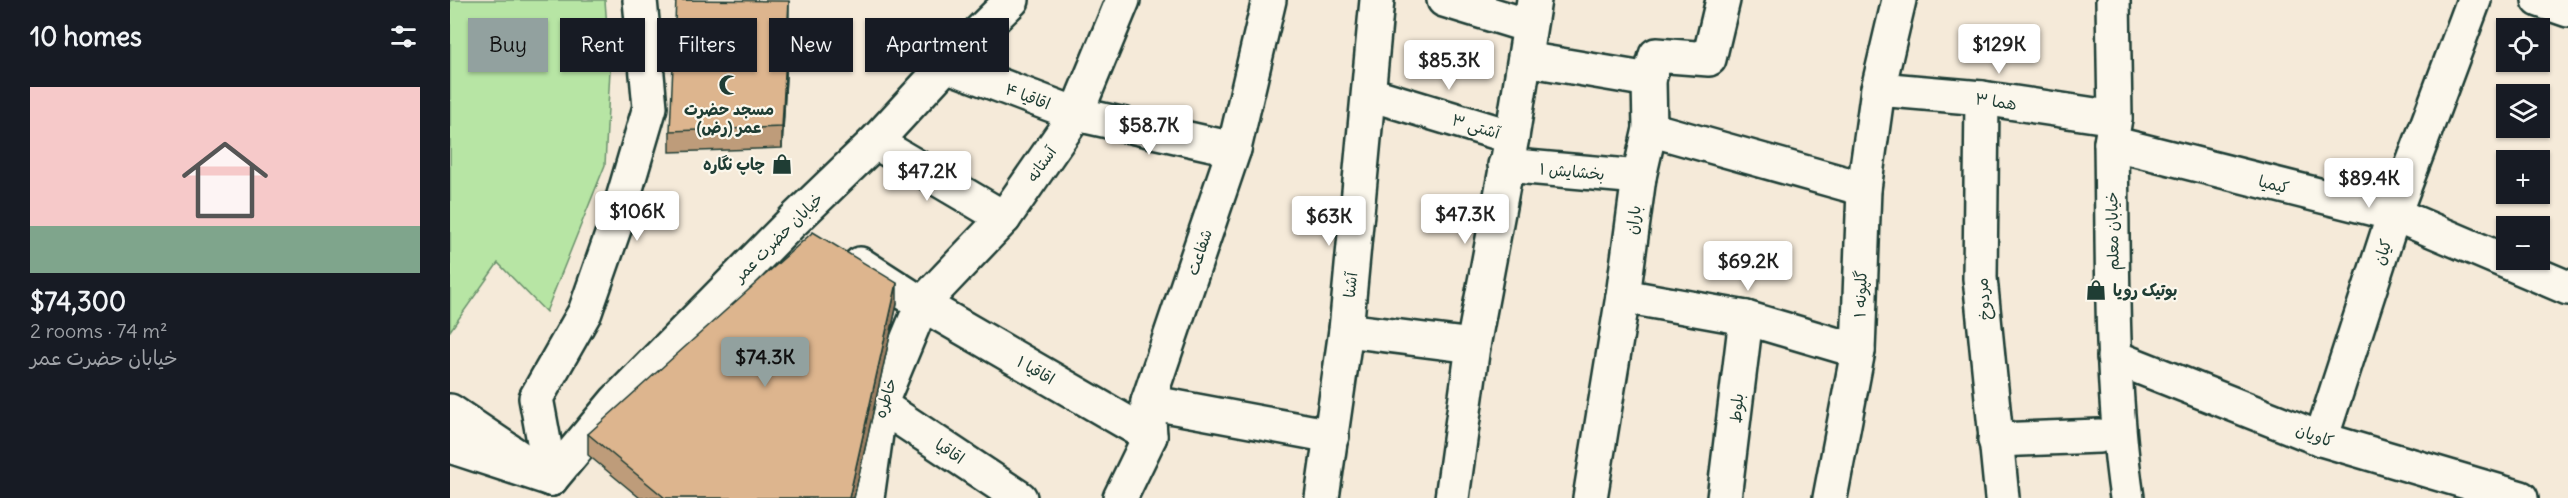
<!DOCTYPE html>
<html lang="en">
<head>
<meta charset="utf-8">
<style>
  :root { --surface:#171b24; --page:#20242c; --text:#f1f3f6; --muted:#9ea1a6; --accent:#92a19f }
  body { margin:0; font-family:Delius,"Playpen Sans Arabic",sans-serif; background:var(--page); color:var(--text); height:100vh; display:flex; flex-direction:column; font-size:22px; white-space:nowrap }
  * { box-sizing:border-box; margin:0 }
  p { font-size:20px; color:var(--muted) }
  .icon { flex:none; width:33px; height:33px; fill:none; stroke:currentColor; stroke-width:2; stroke-linecap:round; stroke-linejoin:round }
  .map { position:relative; flex:1; overflow:hidden }
  .sheet { display:flex; flex-direction:column; background:var(--surface); width:450px }
  .sheet>* { flex:none }
  .top-card { position:absolute; left:18px; top:18px; width:570px; height:54px; display:flex; gap:12px }
  .tools { position:absolute; left:2046px; top:18px; display:grid; gap:12px }
  .tools a { display:grid; place-items:center; width:54px; height:54px; border-radius:0px; background:var(--surface); box-shadow:0 2px 4px #0004; font-size:30px }
  .price { position:absolute; translate:-50% -51px; padding:0 14px; border-radius:6px; background:#fff; color:#222; font-size:20px; line-height:39px; filter:drop-shadow(0 2px 3px #0008) }
  .price::after { content:''; position:absolute; left:50%; top:36px; width:18px; height:14px; margin-left:-9px; background:inherit; clip-path:polygon(0 0,100% 0,50% 100%) }
  .price.selected { background:var(--accent); color:#111 }
  ul { padding:0; list-style:none }
  li { display:grid; align-content:center; gap:12px; height:318px; padding:0 30px }
  li span { display:grid; place-items:center; height:186px; border-radius:0px; color:#555 }
  li>.icon { margin-inline-start:auto }
  span .icon { width:108px; height:108px; fill:#fffc; stroke-width:1 }
  li b { font-size:26px }
  h2 { display:flex; justify-content:space-between; align-items:center; height:72px; padding:0 30px; font-size:26px }
  .pill { padding:0 21px; border-radius:0px; background:var(--surface); box-shadow:0 2px 4px #0004; font-size:21px; line-height:54px }
  .pill.selected { background:var(--accent); color:#111 }
  main { display:flex; flex:1; min-height:0 }
  .map>svg:first-child { display:block }
  .green { fill:#b7e5a4; stroke:#6b916c; stroke-width:1.5 }
  .lines { fill:none; stroke-linecap:round; stroke-linejoin:round }
  .street-casing { stroke:#1f3d34; stroke-width:38 }
  .secondary-casing { stroke:#1f3d34; stroke-width:38 }
  .street { stroke:#fbf7ec; stroke-width:33 }
  .secondary { stroke:#fbf7ec; stroke-width:33 }
  .wall { fill:#be9c7a; stroke:#1f3d34; stroke-width:1.5 }
  .shaded-wall { fill:#9b7f63; stroke:#1f3d34; stroke-width:1.5 }
  .building { fill:#ddb58e; stroke:#1f3d34; stroke-width:1.5 }
  .labels { text-anchor:middle; dominant-baseline:central; stroke-width:4.5; stroke-linejoin:round; paint-order:stroke }
  .street-label { font-size:16px; fill:#1f3d34; stroke:#fbf7ec }
  .poi-label { font-size:16px; font-weight:bold; fill:#1f3d34; stroke:#fbf7ec }
</style>
</head>
<body>
<main>
<section class="sheet">
<h2>10 homes<svg class="icon" aria-label="filters" viewBox="0 0 24 24"><path d="M4 7h16M4 17h16"/><circle cx="9" cy="7" r="2"/><circle cx="15" cy="17" r="2"/></svg></h2>
<ul>
<li><span style="background:linear-gradient(#f6c9c9 75%,#7fa58c 0)"><svg class="icon" aria-label="home" viewBox="0 0 24 24"><path d="M3 11l9-7 9 7M6 9v11h12V9"/></svg></span><div><b>$74,300</b><p>2 rooms · 74 m²</p><p>خیابان حضرت عمر</p></div></li>
</ul>
</section>
<div class="map">
<svg width="2118" height="498" viewBox="0 0 2118 498">
  <rect width="100%" height="100%" fill="#f5ead9"/>
  <filter id="ink" filterUnits="userSpaceOnUse"><feTurbulence type="fractalNoise" baseFrequency=".0167" numOctaves="2"/><feDisplacementMap in="SourceGraphic" scale="12" xChannelSelector="R" yChannelSelector="G"/><feConvolveMatrix kernelMatrix="1 2 1 2 8 2 1 2 1" color-interpolation-filters="sRGB"/></filter>
  <g filter="url(#ink)">
    <polygon class="green" points="0,0 155,0 160,70 155,165 96,312 48,263 0,331"/>
    <g class="lines">
      <g class="street-casing">
        <g id="street">
          <polyline points="994,0 1079,26"/>
          <polyline points="1075,59 1199,80"/>
          <polyline points="496,65 626,114 784,149"/>
          <polyline points="1428,89 1532,98 1665,118"/>
          <polyline points="920,94 1062,137"/>
          <polyline points="1532,98 1530,278 1552,498"/>
          <polyline points="1200,129 1414,189"/>
          <polyline points="425,142 554,218"/>
          <polyline points="1661,143 1944,214 2118,288"/>
          <polyline points="1055,165 1189,177"/>
          <polyline points="410,264 472,304 700,436"/>
          <polyline points="1173,296 1296,318 1408,351"/>
          <polyline points="896,330 1023,346"/>
          <polyline points="1664,357 1871,439 2071,498"/>
          <polyline points="698,402 882,436"/>
          <polyline points="430,405 570,498"/>
          <polyline points="1871,439 1944,214 2024,0"/>
          <polyline points="1545,440 1649,436"/>
          <polyline points="101,479 166,401 343,221 425,142 496,65 562,0"/>
          <polyline points="101,479 86,398 135,312 164,229 200,107 190,0"/>
          <polyline points="417,498 430,405 472,304 554,218 626,114 673,0"/>
          <polyline points="670,498 700,436 698,402 784,149 819,0"/>
          <polyline points="872,498 896,330 927,0"/>
          <polyline points="1002,498 1023,346 1062,137 1084,0"/>
          <polyline points="1140,498 1173,296 1189,177 1200,129 1199,80 1206,55 1259,59 1273,0"/>
          <polyline points="1274,498 1296,318"/>
          <polyline points="1380,498 1408,351 1414,189 1428,89 1449,0"/>
        </g>
      </g>
      <g class="secondary-casing">
        <g id="secondary">
          <path d="M1663,0l2,118 -4,25c2,119 -1,238 16,355"/>
          <polyline points="2089,0 2118,10"/>
          <polyline points="0,411 101,479 0,446"/>
        </g>
      </g>
      <use href="#street" class="street"/>
      <use href="#secondary" class="secondary"/>
    </g>
    <g class="wall">
      <polygon points="339,22 332,148 220,152 220,131"/>
      <polygon points="447,304 404,498 190,498 138,455 138,434"/>
    </g>
    <g class="shaded-wall">
      <polygon points="339,1 339,22 332,148 332,127"/>
      <polygon points="447,283 447,304 404,498 399,498"/>
    </g>
    <g class="building">
      <polygon points="226,0 339,1 332,127 220,131"/>
      <polygon points="363,232 447,283 399,498 215,498 138,434"/>
    </g>
  </g>
  <defs>
    <g id="mosque-bare" transform="scale(1.62)"><path d="M3.5-4.9A6 6 0 1 0 3.5 4.9A5 5 0 1 1 3.5-4.9Z" fill="#1f3d34" stroke="#fbf7ec" stroke-width="2.5" paint-order="stroke"/></g>
    <g id="shop-bare" transform="scale(1.62)"><path d="M-5-2.5h2.3a2.7 3.5 0 0 1 5.4 0H5L5.5 6h-11ZM-1.5-2.5h3a1.5 2.3 0 0 0-3 0Z" fill="#1f3d34" stroke="#fbf7ec" stroke-width="2.5" paint-order="stroke"/></g>
  </defs>
  <g fill-rule="evenodd">
    <use href="#mosque-bare" x="279" y="85"/>
    <use href="#shop-bare" x="332" y="164"/>
    <use href="#shop-bare" x="1646" y="290"/>
  </g>
  <g class="labels">
    <g class="street-label">
      <text transform="translate(578 96) rotate(21)">اقاقیا ۴</text>
      <text transform="translate(1546 101) rotate(8)">هما ۳</text>
      <text transform="translate(1026 126) rotate(17)">آشتی ۳</text>
      <text transform="translate(591 164) rotate(-55)">آستانه</text>
      <text transform="translate(1122 171) rotate(5)">بخشایش ۱</text>
      <text transform="translate(1824 184) rotate(14)">کیمیا</text>
      <text transform="translate(1183 220) rotate(-83)">باران</text>
      <text transform="translate(1662 231) rotate(-91)">خیابان معلم</text>
      <text transform="translate(328 237) rotate(-45)">خیابان حضرت عمر</text>
      <text transform="translate(749 252) rotate(-71)">شفاعت</text>
      <text transform="translate(1932 252) rotate(-72)">کیان</text>
      <text transform="translate(900 285) rotate(-84)">آشنا</text>
      <text transform="translate(1410 294) rotate(-88)">گلپونه ۱</text>
      <text transform="translate(1533 299) rotate(-94)">مردوخ</text>
      <text transform="translate(586 370) rotate(30)">اقاقیا ۱</text>
      <text transform="translate(435 398) rotate(-73)">خاطره</text>
      <text transform="translate(1286 408) rotate(-84)">بلوط</text>
      <text transform="translate(1865 435) rotate(20)">کاویان</text>
      <text transform="translate(500 451) rotate(34)">اقاقیا</text>
    </g>
    <g class="poi-label">
      <text x="279" y="109">مسجد حضرت<tspan x="279" dy="18">عمر (رض)</tspan></text>
      <text x="315" y="164" text-anchor="end">چاپ نگاره</text>
      <text x="1663" y="290" text-anchor="start">بوتیک رویا</text>
    </g>
  </g>
</svg>
<div class="tools">
<a><svg class="icon" aria-label="locate" viewBox="0 0 24 24"><circle cx="12" cy="12" r="6"/><path d="M12 2v4M12 18v4M2 12h4M18 12h4"/></svg></a>
<a><svg class="icon" aria-label="layers" viewBox="0 0 24 24"><path d="M12 4l9 5-9 5-9-5zM3 14l9 5 9-5"/></svg></a>
<a>+</a>
<a>−</a>
</div>
<b class="price" style="left:1549px;top:75px">$129K</b>
<b class="price" style="left:999px;top:91px">$85.3K</b>
<b class="price" style="left:699px;top:156px">$58.7K</b>
<b class="price" style="left:477px;top:202px">$47.2K</b>
<b class="price" style="left:1919px;top:209px">$89.4K</b>
<b class="price" style="left:187px;top:242px">$106K</b>
<b class="price" style="left:1015px;top:245px">$47.3K</b>
<b class="price" style="left:879px;top:247px">$63K</b>
<b class="price" style="left:1298px;top:292px">$69.2K</b>
<b class="price selected" style="left:315px;top:388px">$74.3K</b>
<div class="top-card">
<a class="pill selected">Buy</a>
<a class="pill">Rent</a>
<a class="pill">Filters</a>
<a class="pill">New</a>
<a class="pill">Apartment</a>
</div>
</div>
</main>
</body>
</html>
